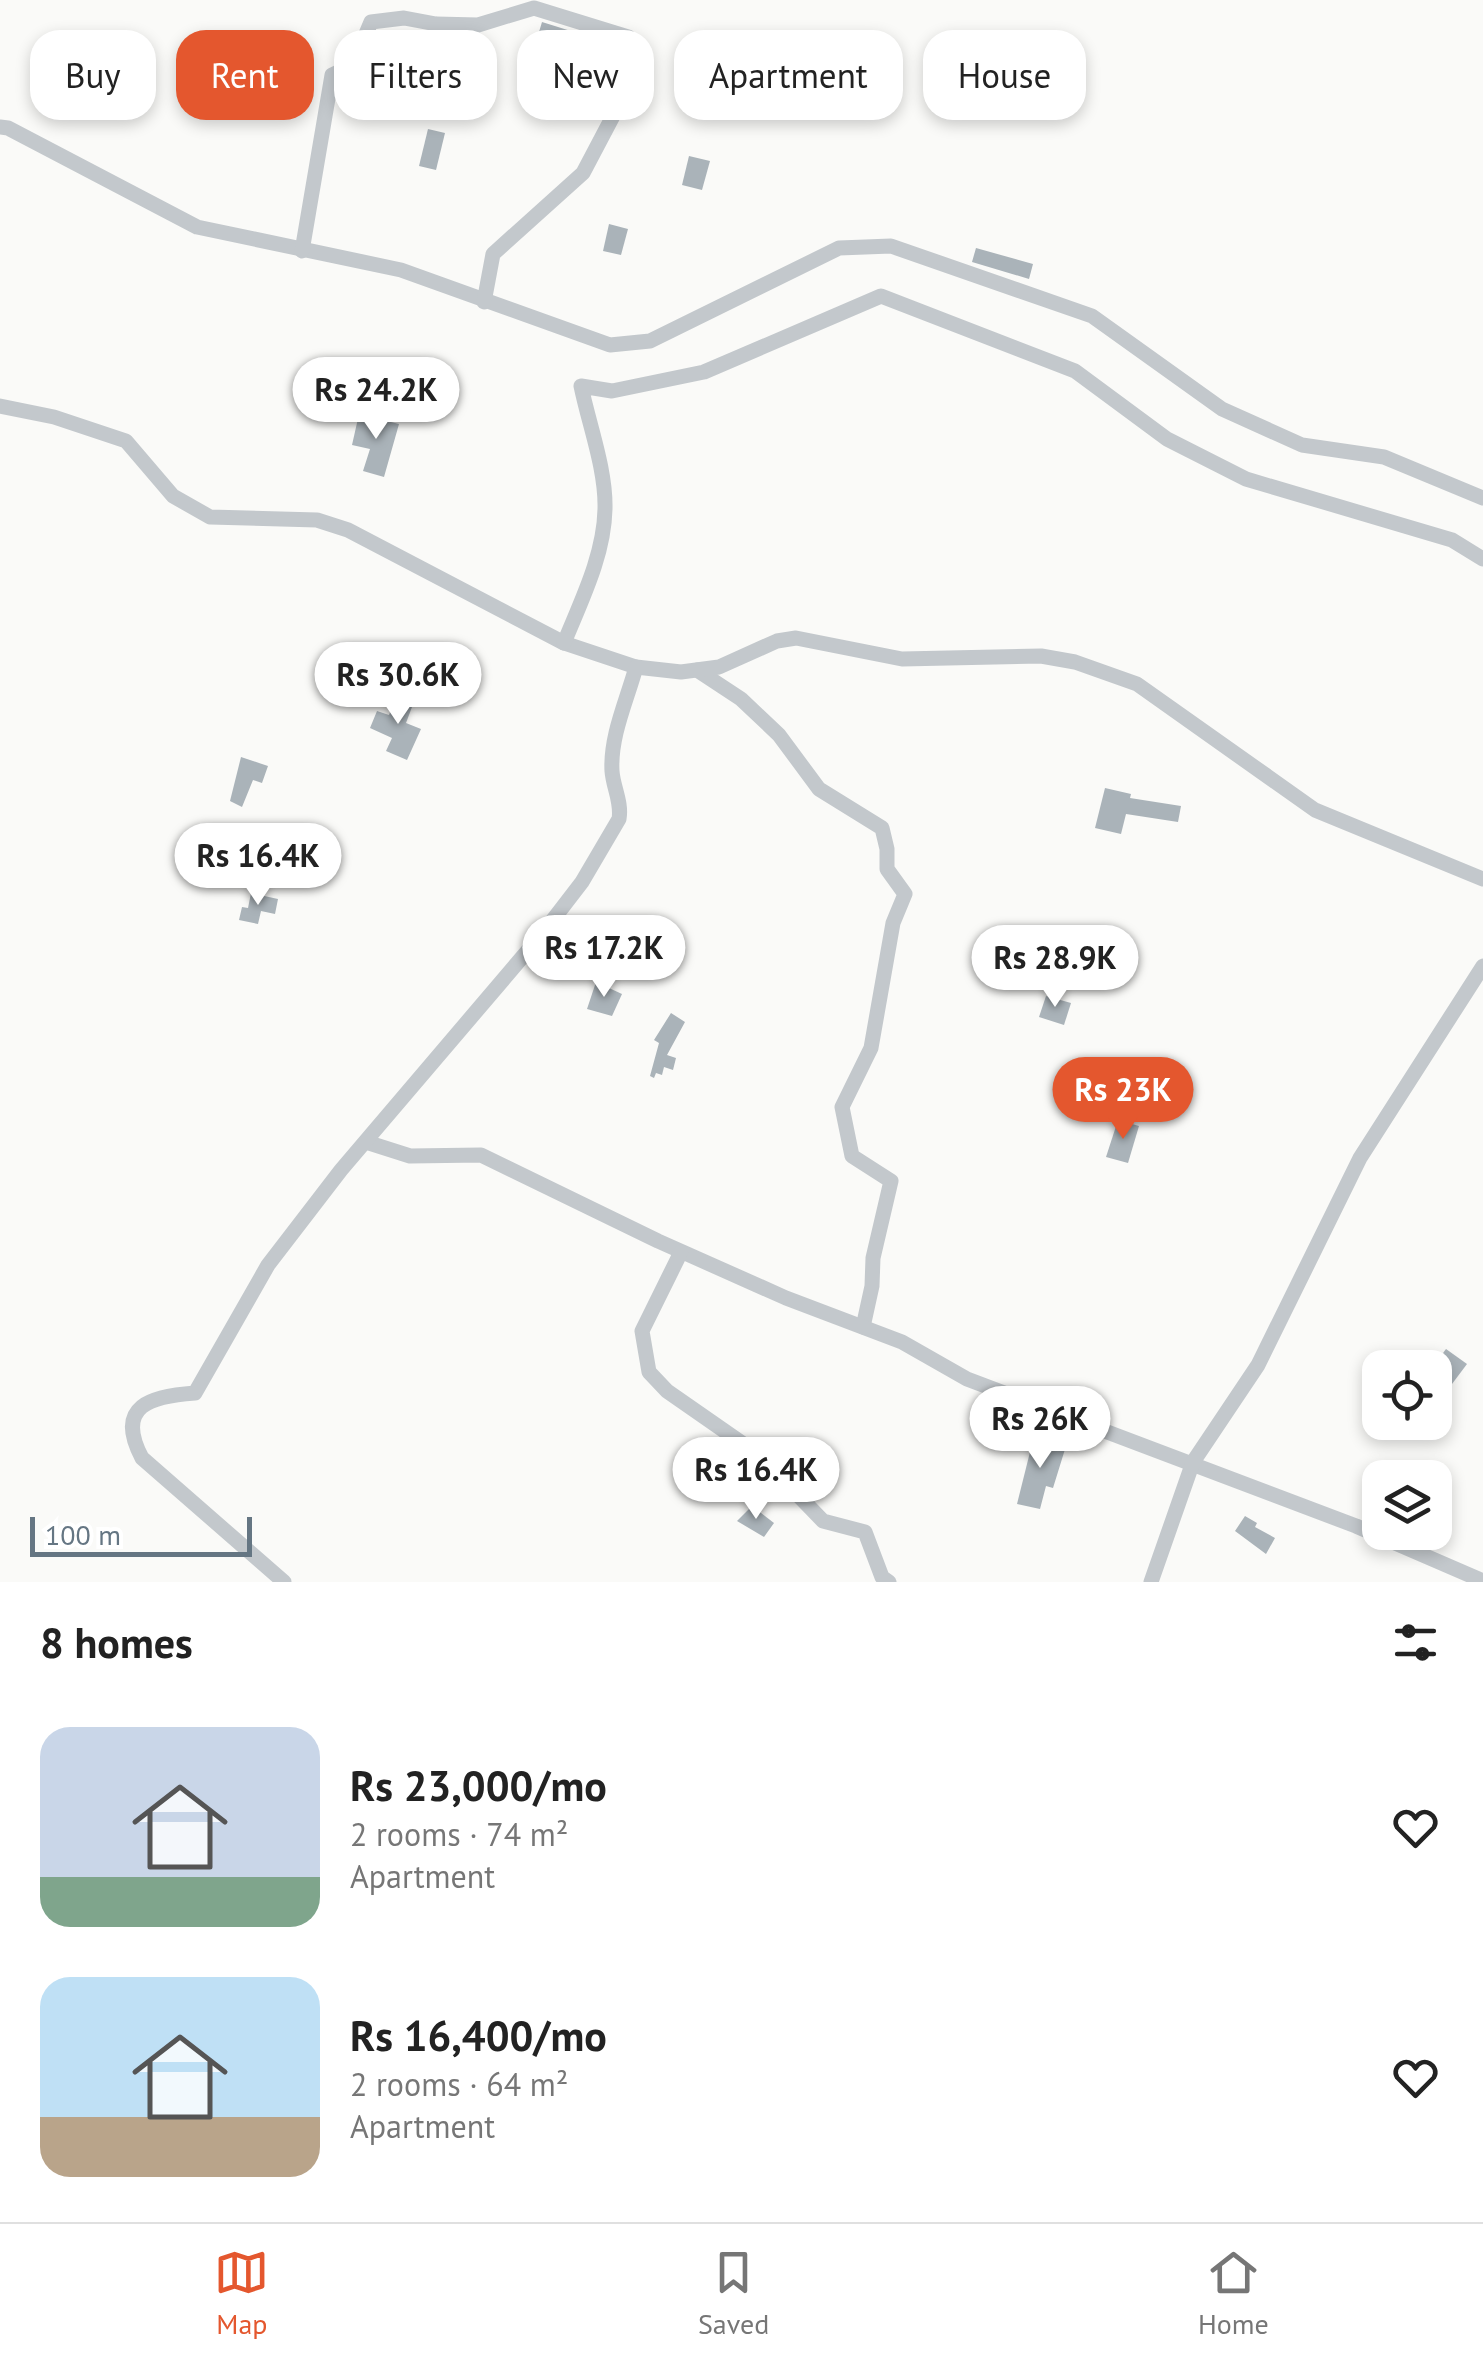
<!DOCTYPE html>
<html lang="en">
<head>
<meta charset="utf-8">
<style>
  :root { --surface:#fff; --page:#f6f6f6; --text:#222; --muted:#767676; --line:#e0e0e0; --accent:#e4572e }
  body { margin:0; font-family:"PT Sans",sans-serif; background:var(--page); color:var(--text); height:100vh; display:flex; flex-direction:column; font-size:38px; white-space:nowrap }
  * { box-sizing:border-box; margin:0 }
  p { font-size:32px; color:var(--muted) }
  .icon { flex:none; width:55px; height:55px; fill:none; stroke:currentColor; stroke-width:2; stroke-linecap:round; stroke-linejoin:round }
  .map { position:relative; height:1582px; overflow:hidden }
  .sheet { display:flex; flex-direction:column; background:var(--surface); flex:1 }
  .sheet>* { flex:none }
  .banner { position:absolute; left:30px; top:30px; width:1425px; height:90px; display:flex; gap:20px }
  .tools { position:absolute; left:1362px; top:1350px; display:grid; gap:20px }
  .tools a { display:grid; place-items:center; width:90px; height:90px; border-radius:20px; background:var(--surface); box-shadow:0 5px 15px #0003; font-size:50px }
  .scale { position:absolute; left:30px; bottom:25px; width:222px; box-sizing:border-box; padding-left:10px; border:5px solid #657683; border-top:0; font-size:28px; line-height:35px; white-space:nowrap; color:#657683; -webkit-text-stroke:8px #fff; paint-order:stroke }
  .price { position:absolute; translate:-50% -85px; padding:0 22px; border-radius:35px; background:#fff; color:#222; font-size:32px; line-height:65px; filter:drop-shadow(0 2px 5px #0008) }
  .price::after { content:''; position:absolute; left:50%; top:60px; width:30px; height:22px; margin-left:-15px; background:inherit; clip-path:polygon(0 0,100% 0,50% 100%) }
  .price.selected { background:var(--accent); color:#fff }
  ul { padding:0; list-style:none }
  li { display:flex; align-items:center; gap:30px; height:250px; padding:0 40px }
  li span { display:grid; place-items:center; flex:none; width:280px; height:200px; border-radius:30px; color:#555 }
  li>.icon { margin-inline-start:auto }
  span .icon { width:120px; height:120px; fill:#fffc; stroke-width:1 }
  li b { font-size:42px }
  h2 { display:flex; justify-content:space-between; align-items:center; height:120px; padding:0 40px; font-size:42px }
  .tag { padding:0 35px; border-radius:30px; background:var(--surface); box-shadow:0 5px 15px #0003; font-size:35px; line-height:90px }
  .tag.selected { background:var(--accent); color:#fff }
  .tabs { display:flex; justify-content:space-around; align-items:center; height:140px; border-top:2px solid var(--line); background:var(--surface); font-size:28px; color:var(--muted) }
  .tabs a { display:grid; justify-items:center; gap:5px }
  .tabs .selected { color:var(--accent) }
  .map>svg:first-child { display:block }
  .building { fill:#aab3b9 }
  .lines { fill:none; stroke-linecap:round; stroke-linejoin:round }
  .minor { stroke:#c3c8cc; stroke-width:15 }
</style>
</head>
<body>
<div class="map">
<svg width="1483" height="1582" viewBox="0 0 1483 1582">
  <rect width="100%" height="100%" fill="#fafaf8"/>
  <g class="building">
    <polygon points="542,22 574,32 572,37 612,47 608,66 581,59 569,109 555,106 553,115 536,111 559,37 539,32"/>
    <polygon points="454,36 486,43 482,59 450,51"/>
    <polygon points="428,129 445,133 436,170 419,166"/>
    <polygon points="689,156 710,161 702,190 682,185"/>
    <polygon points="609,224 628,229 621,255 603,251"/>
    <polygon points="976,248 1033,264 1029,279 972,262"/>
    <polygon points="359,414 399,424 384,477 363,471 370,449 352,445"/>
    <polygon points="398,692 415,699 406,723 421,729 407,760 386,751 392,738 370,728 377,711 389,715"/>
    <polygon points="241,757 268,766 262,783 253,780 242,807 230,801"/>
    <polygon points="1105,788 1131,794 1130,798 1181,806 1178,822 1126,814 1121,834 1095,828"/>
    <polygon points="251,893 278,899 275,914 261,911 258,924 239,920 242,907 248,908"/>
    <polygon points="618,942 643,949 636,970 612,962"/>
    <polygon points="596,982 622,994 612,1016 587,1009"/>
    <polygon points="1046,996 1071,1003 1064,1025 1039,1017"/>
    <polygon points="671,1013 685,1022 667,1055 676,1058 673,1070 664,1067 662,1075 656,1073 654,1078 650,1076 659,1043 654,1040"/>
    <polygon points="1118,1120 1139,1126 1128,1163 1106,1157"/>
    <polygon points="1446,1349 1467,1364 1452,1384 1432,1368"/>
    <polygon points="1034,1436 1066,1446 1053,1488 1046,1486 1040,1509 1017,1504"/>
    <polygon points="752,1506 774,1523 764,1537 737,1521"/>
    <polygon points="1245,1516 1257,1523 1255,1527 1275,1538 1266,1554 1235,1531"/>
  </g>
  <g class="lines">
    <g class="minor">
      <polyline points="0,127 8,128 197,227 401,270 610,345 650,341 839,248 891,246 1092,316 1222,409 1302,445 1384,457 1483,498"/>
      <polyline points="302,251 332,75 353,65 371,22 404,18 436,24 478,25 534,8 628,37 622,99 583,173 493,254 484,302"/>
      <polyline points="0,406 54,417 126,441 173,496 210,517 317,520 348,530 564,643 636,667"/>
      <path d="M564,643c17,-42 40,-87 41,-134 1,-40 -16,-84 -24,-123l31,5 92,-19 177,-76 194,75 92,68 79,40 206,61 31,19"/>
      <polyline points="697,670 741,699 779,735 819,789 882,828 887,849 887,869 905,894 893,923 871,1048 842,1107 852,1156 891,1181 873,1258 872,1286 863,1327"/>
      <polyline points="366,1142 410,1156 481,1155 658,1241 786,1298 902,1342 967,1379 1356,1526 1483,1581"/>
      <polyline points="681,1252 642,1331 649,1372 667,1391 759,1455 823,1521 865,1532 882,1577 889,1582"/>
      <path d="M284,1582l-142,-124c-28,-53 10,-62 53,-65l73,-128 73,-95 201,-236 40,-52 37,-63c3,-17 -6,-32 -7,-48 -2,-35 15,-71 24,-104l45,5 38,-5 58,-26 19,-3 106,21 139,-3 34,6 62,22 178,126 168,69"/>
      <polyline points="1151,1582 1193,1462 1258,1365 1360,1158 1483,966"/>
    </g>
  </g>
</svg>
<div class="tools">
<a><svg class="icon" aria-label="locate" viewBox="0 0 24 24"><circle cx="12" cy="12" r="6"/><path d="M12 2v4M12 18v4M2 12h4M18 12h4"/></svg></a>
<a><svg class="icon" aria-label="layers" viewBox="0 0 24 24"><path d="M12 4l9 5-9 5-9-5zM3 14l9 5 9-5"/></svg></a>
</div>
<div class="scale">100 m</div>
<b class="price" style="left:376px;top:442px">Rs 24.2K</b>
<b class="price" style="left:398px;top:727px">Rs 30.6K</b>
<b class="price" style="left:258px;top:908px">Rs 16.4K</b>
<b class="price" style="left:604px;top:1000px">Rs 17.2K</b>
<b class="price" style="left:1055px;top:1010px">Rs 28.9K</b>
<b class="price selected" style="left:1123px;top:1142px">Rs 23K</b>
<b class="price" style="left:1040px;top:1471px">Rs 26K</b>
<b class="price" style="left:756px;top:1522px">Rs 16.4K</b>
<div class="banner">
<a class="tag">Buy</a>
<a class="tag selected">Rent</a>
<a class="tag">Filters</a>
<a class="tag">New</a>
<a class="tag">Apartment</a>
<a class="tag">House</a>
</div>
</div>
<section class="sheet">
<h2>8 homes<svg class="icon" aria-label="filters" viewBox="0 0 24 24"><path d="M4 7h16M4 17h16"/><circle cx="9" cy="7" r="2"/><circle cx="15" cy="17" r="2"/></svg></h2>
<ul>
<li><span style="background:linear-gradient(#c9d6e8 75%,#7fa58c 0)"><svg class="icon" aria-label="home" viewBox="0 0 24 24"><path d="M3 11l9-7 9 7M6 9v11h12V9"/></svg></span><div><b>Rs 23,000/mo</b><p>2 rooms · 74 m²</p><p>Apartment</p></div><svg class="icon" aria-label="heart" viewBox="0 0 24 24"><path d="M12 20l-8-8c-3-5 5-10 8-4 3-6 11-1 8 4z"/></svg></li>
<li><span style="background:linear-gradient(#bfe0f5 70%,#b9a48a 0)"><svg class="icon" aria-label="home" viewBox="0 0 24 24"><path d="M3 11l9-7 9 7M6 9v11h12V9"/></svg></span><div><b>Rs 16,400/mo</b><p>2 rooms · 64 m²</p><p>Apartment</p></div><svg class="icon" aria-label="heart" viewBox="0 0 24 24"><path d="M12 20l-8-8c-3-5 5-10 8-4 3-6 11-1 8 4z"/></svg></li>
</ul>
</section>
<nav class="tabs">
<a class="selected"><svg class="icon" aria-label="map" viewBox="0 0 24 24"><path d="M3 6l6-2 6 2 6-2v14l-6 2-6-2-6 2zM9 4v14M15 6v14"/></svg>Map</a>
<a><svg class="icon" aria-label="saved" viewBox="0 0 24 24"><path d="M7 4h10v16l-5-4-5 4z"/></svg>Saved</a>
<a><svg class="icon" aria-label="home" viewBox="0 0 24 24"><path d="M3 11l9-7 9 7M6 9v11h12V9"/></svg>Home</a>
</nav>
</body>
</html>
